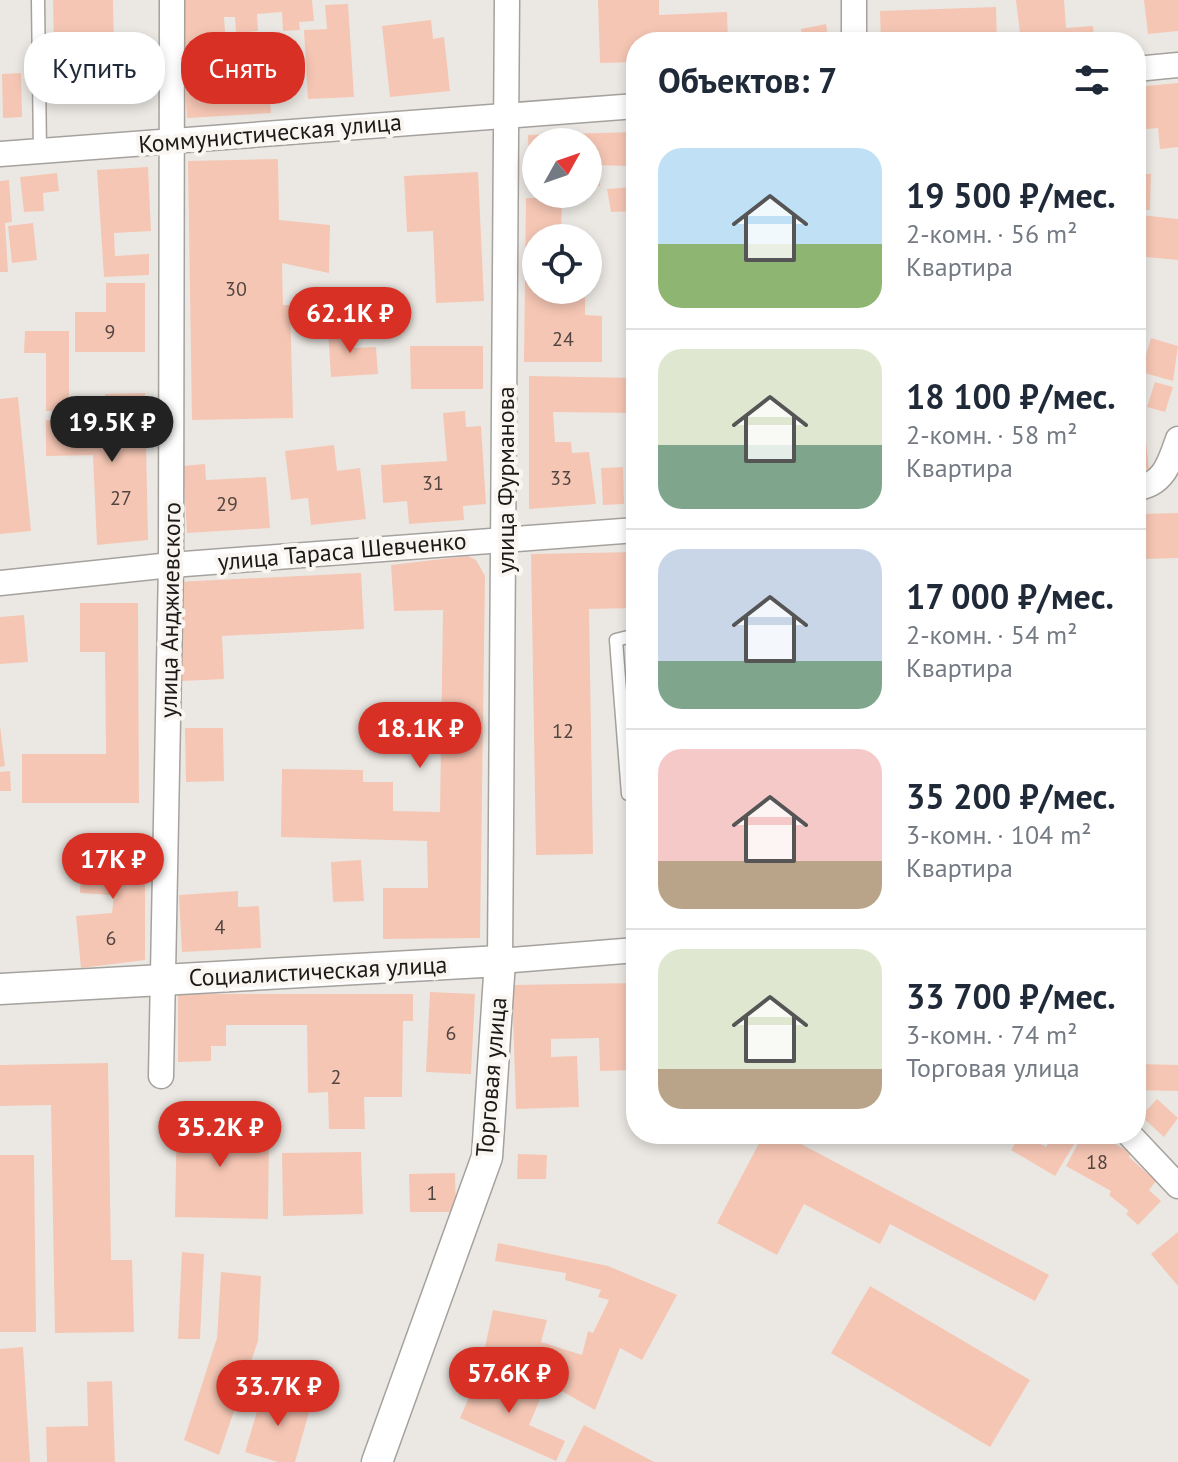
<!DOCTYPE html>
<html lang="ru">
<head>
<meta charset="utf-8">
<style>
  :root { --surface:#fff; --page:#f2f2f3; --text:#1f2937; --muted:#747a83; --line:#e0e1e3; --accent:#d93025 }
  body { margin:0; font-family:"PT Sans",sans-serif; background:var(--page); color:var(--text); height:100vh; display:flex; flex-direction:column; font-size:30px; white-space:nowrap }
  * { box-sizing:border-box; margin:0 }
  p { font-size:26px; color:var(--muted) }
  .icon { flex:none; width:44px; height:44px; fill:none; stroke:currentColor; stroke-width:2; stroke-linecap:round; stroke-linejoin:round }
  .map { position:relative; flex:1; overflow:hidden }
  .details { position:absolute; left:626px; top:32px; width:520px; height:1112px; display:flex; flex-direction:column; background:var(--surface); border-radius:32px; box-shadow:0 4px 12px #0003 }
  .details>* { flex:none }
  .guide { position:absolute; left:24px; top:32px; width:482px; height:72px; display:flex; gap:16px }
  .needle { width:52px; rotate:50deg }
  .fabs { position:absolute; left:522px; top:128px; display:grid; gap:16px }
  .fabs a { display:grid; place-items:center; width:80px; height:80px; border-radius:50%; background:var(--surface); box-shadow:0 4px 12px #0003; font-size:40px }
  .price { position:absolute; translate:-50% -68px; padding:0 18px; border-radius:28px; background:var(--accent); color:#fff; font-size:26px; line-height:52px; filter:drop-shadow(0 2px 4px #0008) }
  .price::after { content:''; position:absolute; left:50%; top:48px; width:24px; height:18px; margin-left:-12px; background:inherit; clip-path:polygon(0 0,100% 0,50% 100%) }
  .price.current { background:#222; color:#fff }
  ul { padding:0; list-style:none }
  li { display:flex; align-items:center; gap:24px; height:200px; padding:0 32px }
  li+li { border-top:2px solid var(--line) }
  li span { display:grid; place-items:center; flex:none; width:224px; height:160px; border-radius:24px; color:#555 }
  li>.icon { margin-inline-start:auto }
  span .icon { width:96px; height:96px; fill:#fffc; stroke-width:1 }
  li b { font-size:34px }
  h2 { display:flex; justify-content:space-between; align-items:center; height:96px; padding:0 32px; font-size:34px }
  .tag { padding:0 28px; border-radius:32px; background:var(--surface); box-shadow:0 4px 12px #0003; font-size:28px; line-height:72px }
  .tag.current { background:var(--accent); color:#fff }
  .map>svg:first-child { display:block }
  .building { fill:#f5c6b4 }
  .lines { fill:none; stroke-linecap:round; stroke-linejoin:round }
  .service-casing { stroke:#a5a29e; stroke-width:15 }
  .minor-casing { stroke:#a5a29e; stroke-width:27 }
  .tertiary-casing { stroke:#a5a29e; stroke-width:33 }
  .service { stroke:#fff; stroke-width:12 }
  .minor { stroke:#fff; stroke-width:24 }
  .tertiary { stroke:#fff; stroke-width:30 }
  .labels { text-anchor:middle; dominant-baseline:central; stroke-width:8; stroke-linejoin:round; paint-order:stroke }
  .number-label { font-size:20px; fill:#524540 }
  .street-label { font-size:24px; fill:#1c1a19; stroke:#f9f5f1 }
</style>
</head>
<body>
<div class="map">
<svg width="1178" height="1462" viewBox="0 0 1178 1462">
  <rect width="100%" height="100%" fill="#ebe8e3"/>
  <g class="building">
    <polygon points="53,0 113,0 115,98 55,99"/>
    <polygon points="180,0 312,0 314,21 299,22 300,30 283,31 282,12 257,14 258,31 236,33 235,17 224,17 227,60 238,60 240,74 268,72 271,113 187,118"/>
    <polygon points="598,0 659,0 659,15 727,12 728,42 636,42 636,62 600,63"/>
    <polygon points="1016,0 1064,0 1066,28 1093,26 1094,42 1021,42"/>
    <polygon points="1144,0 1178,0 1178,31 1148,34"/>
    <polygon points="348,4 354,97 308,99 304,30 327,29 325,5"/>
    <polygon points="996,7 997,42 881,42 880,11"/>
    <polygon points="431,20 433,39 444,37 450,91 390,97 382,26"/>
    <polygon points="826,24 829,42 803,42 801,29"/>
    <polygon points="21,73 22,117 3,118 2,74"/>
    <polygon points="1178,83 1178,147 1160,149 1158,128 1136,130 1136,87"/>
    <polygon points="636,132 636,211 611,212 607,189 631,187 626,166 599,165 600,186 588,186 588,142 536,142 536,170 529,170 528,135"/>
    <polygon points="278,159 279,220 330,225 329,273 282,263 283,305 290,305 293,418 192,420 188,161"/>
    <polygon points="148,167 151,231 114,233 115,256 149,254 149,275 104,277 97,170"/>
    <polygon points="478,172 484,301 436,303 433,231 407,232 404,176"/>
    <polygon points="57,173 59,191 43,193 44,211 24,212 20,177"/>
    <polygon points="1136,174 1151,174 1150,210 1136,210"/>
    <polygon points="9,180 12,222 5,223 8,272 0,272 0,181"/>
    <polygon points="526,198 562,198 561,238 536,238 536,290 585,290 585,315 602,316 602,362 524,362"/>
    <polygon points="1141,215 1178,219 1178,260 1136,256"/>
    <polygon points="33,223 37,260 12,263 8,226"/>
    <polygon points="106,283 145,283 145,352 75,352 75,312 106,312"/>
    <polygon points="352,328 354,348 376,347 378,374 331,377 328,329"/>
    <polygon points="25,331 69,331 69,411 46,411 46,353 24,353"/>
    <polygon points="1151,338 1178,346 1173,381 1141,372"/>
    <polygon points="410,346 483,346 483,389 411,389"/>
    <polygon points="529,376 636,378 636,413 553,412 555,442 571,442 572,453 589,452 596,504 529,509"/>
    <polygon points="1155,382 1173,387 1165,412 1147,407"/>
    <polygon points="1136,385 1140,385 1149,469 1136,470"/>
    <polygon points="145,393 148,540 97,545 93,455 46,456 46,420 105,419 105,394"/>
    <polygon points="18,397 31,531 0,534 0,399"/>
    <polygon points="465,411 466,427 481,426 486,504 463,506 464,520 409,524 407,501 383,503 381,465 447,461 443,413"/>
    <polygon points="334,445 337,471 360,468 366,519 311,525 308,498 291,500 285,451"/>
    <polygon points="205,464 206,480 266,477 270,528 187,533 183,466"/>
    <polygon points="623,467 624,504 603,505 601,468"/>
    <polygon points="1178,513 1178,558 1143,559 1142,514"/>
    <polygon points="636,552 636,608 589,609 593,854 536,855 531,554"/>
    <polygon points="468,556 476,560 485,576 480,938 383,939 383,888 428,888 427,841 281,837 282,769 363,770 363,782 393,782 393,811 440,812 443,610 394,611 391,565"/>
    <polygon points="361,573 364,629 222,636 224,679 182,681 176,582"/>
    <polygon points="80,603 138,603 139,803 22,803 22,754 106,754 105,652 80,652"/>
    <polygon points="24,615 28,662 0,664 0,617"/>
    <polygon points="0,726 5,766 0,767"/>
    <polygon points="185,728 223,728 224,781 186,782"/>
    <polygon points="10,771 11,791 0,791 0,772"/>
    <polygon points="82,837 145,839 145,960 81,968 76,916 112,913 114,895 80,893"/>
    <polygon points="361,860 364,901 333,902 331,862"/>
    <polygon points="238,891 238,907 259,906 261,948 182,952 179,895"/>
    <polygon points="636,983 636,1070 600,1071 599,1038 551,1039 551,1057 577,1056 579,1107 516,1109 512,985"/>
    <polygon points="430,992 475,994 471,1074 426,1072"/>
    <polygon points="178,994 413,994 413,1021 403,1021 402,1097 364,1097 365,1129 329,1129 328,1092 308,1093 307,1025 226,1025 226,1046 211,1046 211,1061 178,1062"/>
    <polygon points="108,1063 111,1260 132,1260 134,1332 55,1333 51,1105 0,1106 0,1065"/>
    <polygon points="1136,1064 1178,1065 1178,1091 1136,1090"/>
    <polygon points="1157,1099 1178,1118 1164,1137 1141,1116"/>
    <polygon points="177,1107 215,1108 215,1131 269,1131 268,1219 175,1217"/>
    <polygon points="764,1134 782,1134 1049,1275 1035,1301 890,1224 880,1244 804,1204 777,1255 717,1223"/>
    <polygon points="1021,1134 1046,1147 1054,1134 1080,1134 1055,1176 1011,1150"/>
    <polygon points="1083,1134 1098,1134 1131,1153 1129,1157 1156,1181 1149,1190 1161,1201 1138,1225 1126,1214 1129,1211 1109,1195 1111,1191 1066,1166"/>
    <polygon points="361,1152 363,1214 283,1216 282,1153"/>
    <polygon points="518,1154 547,1155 546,1179 517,1179"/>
    <polygon points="0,1155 34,1155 36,1332 0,1332"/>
    <polygon points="455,1173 456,1212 410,1212 409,1174"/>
    <polygon points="1178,1232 1178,1286 1151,1254"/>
    <polygon points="498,1243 608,1266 677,1295 642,1360 620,1348 595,1410 530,1373 482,1361 493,1310 547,1320 541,1342 582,1355 588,1331 593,1333 609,1300 598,1297 601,1290 565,1280 566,1273 495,1261"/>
    <polygon points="182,1252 204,1254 200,1339 178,1339"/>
    <polygon points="221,1272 261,1276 258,1341 219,1455 184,1440 217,1338"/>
    <polygon points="870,1286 1030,1380 990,1447 831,1353"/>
    <polygon points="23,1347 30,1462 0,1462 0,1349"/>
    <polygon points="481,1370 541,1397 529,1425 565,1441 556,1461 460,1418"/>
    <polygon points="112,1381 115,1462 47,1462 46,1427 88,1426 87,1382"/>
    <polygon points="263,1391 311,1405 295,1462 278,1462 245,1452"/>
    <polygon points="584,1425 654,1462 565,1462"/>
  </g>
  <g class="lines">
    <g class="service-casing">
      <g id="service">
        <polyline points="38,0 40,151"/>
        <polyline points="628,794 616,640 636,635"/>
      </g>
    </g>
    <g class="minor-casing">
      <g id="minor">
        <polyline points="507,0 500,961 636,950"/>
        <polyline points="854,0 854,42"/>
        <polyline points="1136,69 1178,65"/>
        <polyline points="0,154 636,106"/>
        <path d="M1136,488c28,-3 34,-26 42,-49"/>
        <polyline points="0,583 171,565 636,530"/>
        <polyline points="161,1076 171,565 172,0"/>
        <polyline points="1129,1134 1178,1186"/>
      </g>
    </g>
    <g class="tertiary-casing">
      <polyline id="tertiary" points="0,989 500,961 487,1157 377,1462"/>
    </g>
    <use href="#service" class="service"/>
    <use href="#minor" class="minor"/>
    <use href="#tertiary" class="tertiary"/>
  </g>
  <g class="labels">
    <g class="number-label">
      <text x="236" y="289">30</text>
      <text x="110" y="332">9</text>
      <text x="563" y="339">24</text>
      <text x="561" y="478">33</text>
      <text x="433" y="483">31</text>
      <text x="121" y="498">27</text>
      <text x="227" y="504">29</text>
      <text x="563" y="731">12</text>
      <text x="220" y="927">4</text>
      <text x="111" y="938">6</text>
      <text x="451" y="1033">6</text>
      <text x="336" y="1077">2</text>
      <text x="1097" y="1162">18</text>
      <text x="432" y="1193">1</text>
    </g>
    <g class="street-label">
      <text transform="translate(270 133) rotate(-5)">Коммунистическая улица</text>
      <text transform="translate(505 480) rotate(-90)">улица Фурманова</text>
      <text transform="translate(342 551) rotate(-5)">улица Тараса Шевченко</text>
      <text transform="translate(170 610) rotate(-89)">улица Анджиевского</text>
      <text transform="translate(318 971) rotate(-3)">Социалистическая улица</text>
      <text transform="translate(491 1077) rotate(-85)">Торговая улица</text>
    </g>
  </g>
</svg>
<div class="fabs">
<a><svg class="needle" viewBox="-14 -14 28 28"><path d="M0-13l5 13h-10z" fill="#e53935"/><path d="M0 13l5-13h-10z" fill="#747a83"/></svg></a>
<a><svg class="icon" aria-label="locate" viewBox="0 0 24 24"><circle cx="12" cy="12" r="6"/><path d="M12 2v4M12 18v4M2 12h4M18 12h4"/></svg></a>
</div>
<b class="price" style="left:350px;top:355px">62.1K ₽</b>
<b class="price current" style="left:112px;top:464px">19.5K ₽</b>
<b class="price" style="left:420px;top:770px">18.1K ₽</b>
<b class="price" style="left:113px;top:901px">17K ₽</b>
<b class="price" style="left:220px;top:1169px">35.2K ₽</b>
<b class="price" style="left:509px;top:1415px">57.6K ₽</b>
<b class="price" style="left:278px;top:1428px">33.7K ₽</b>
<div class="guide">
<a class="tag">Купить</a>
<a class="tag current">Снять</a>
</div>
<section class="details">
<h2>Объектов: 7<svg class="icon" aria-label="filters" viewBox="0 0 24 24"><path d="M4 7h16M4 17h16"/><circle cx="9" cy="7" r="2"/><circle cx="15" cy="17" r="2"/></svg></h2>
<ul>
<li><span style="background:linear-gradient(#bfe0f5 60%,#8fb573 0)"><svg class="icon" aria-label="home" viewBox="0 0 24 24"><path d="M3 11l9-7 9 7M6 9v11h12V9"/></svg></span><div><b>19 500 ₽/мес.</b><p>2-комн. · 56 m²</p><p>Квартира</p></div></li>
<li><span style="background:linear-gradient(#dfe7d0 60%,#7fa58c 0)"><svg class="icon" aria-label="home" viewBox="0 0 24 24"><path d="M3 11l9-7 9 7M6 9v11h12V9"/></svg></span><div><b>18 100 ₽/мес.</b><p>2-комн. · 58 m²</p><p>Квартира</p></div></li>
<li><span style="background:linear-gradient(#c9d6e8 70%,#7fa58c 0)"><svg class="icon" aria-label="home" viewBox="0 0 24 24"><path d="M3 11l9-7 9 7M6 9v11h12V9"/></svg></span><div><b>17 000 ₽/мес.</b><p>2-комн. · 54 m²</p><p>Квартира</p></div></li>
<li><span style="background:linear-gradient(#f6c9c9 70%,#b9a48a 0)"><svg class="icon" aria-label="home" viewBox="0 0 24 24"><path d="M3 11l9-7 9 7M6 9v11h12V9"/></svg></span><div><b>35 200 ₽/мес.</b><p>3-комн. · 104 m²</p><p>Квартира</p></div></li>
<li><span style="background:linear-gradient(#dfe7d0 75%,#b9a48a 0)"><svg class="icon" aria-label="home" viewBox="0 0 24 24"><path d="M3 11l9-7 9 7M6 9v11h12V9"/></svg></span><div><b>33 700 ₽/мес.</b><p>3-комн. · 74 m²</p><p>Торговая улица</p></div></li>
</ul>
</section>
</div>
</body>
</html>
